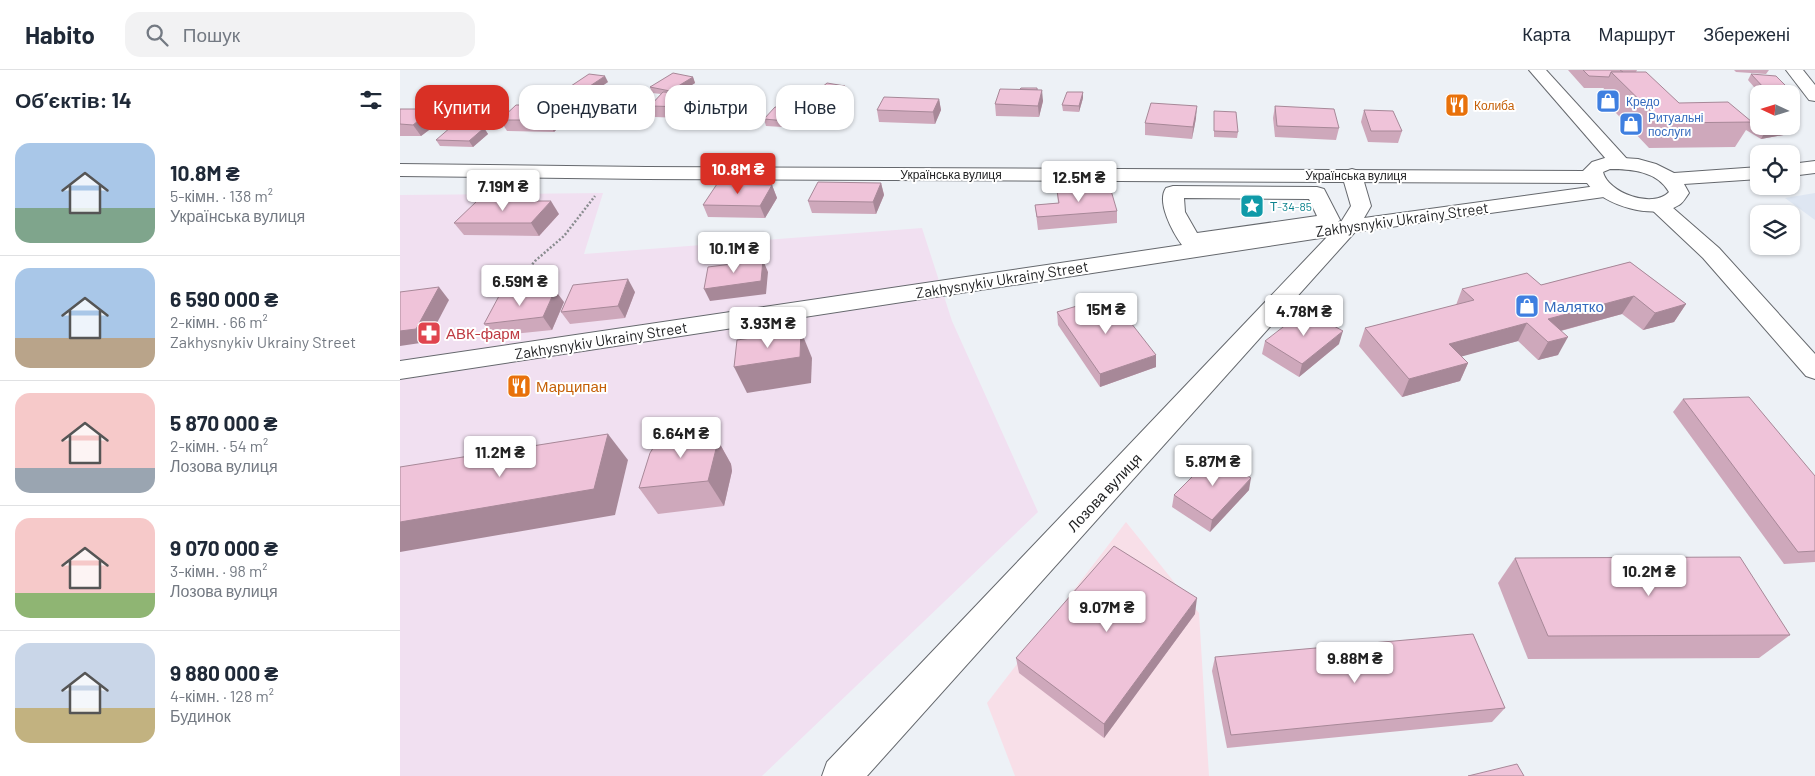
<!DOCTYPE html>
<html lang="uk">
<head>
<meta charset="utf-8">
<style>
  :root { --surface:#fff; --page:#f2f2f3; --text:#1f2937; --muted:#747a83; --line:#e0e1e3; --accent:#d93025 }
  body { margin:0; font-family:Barlow,sans-serif; background:var(--page); color:var(--text); height:100vh; display:flex; flex-direction:column; font-size:19px; white-space:nowrap }
  * { box-sizing:border-box; margin:0 }
  p { font-size:16px; color:var(--muted) }
  .icon { flex:none; width:28px; height:28px; fill:none; stroke:currentColor; stroke-width:2; stroke-linecap:round; stroke-linejoin:round }
  .map { position:relative; flex:1; overflow:hidden }
  .panel { display:flex; flex-direction:column; background:var(--surface); width:400px }
  .panel>* { flex:none }
  .hud { position:absolute; left:15px; top:15px; width:475px; height:45px; display:flex; gap:10px }
  .needle { width:32px; rotate:274deg }
  .tools { position:absolute; left:1350px; top:15px; display:grid; gap:10px }
  .tools a { display:grid; place-items:center; width:50px; height:50px; border-radius:10px; background:var(--surface); box-shadow:0 1px 4px #0004; font-size:25px }
  .price { position:absolute; translate:-50% -42px; padding:0 11px; border-radius:5px; background:#fff; color:#222; font-size:16px; line-height:32px; filter:drop-shadow(0 1px 2px #0008) }
  .price::after { content:''; position:absolute; left:50%; top:30px; width:15px; height:11px; margin-left:-8px; background:inherit; clip-path:polygon(0 0,100% 0,50% 100%) }
  .price.active { background:var(--accent); color:#fff }
  ul { padding:0; list-style:none }
  li { display:flex; align-items:center; gap:15px; height:125px; padding:0 15px }
  li+li { border-top:1px solid var(--line) }
  li span { display:grid; place-items:center; flex:none; width:140px; height:100px; border-radius:15px; color:#555 }
  li>.icon { margin-inline-start:auto }
  span .icon { width:60px; height:60px; fill:#fffc; stroke-width:1 }
  li b { font-size:21px }
  h2 { display:flex; justify-content:space-between; align-items:center; height:60px; padding:0 15px; font-size:21px }
  .chip { padding:0 18px; border-radius:15px; background:var(--surface); box-shadow:0 1px 4px #0004; font-size:18px; line-height:45px }
  .chip.active { background:var(--accent); color:#fff }
  header { display:flex; align-items:center; gap:30px; box-sizing:border-box; height:70px; padding:0 25px; background:var(--surface); border-bottom:1px solid var(--line) }
  header strong { font-size:24px }
  nav { display:flex; gap:28px; margin-inline-start:auto; font-size:18px }
  .search { width:350px; height:45px; background:var(--page); display:flex; align-items:center; gap:12px; box-sizing:border-box; padding:0 18px; border-radius:15px; color:var(--muted); font-size:19px }
  main { display:flex; flex:1; min-height:0 }
  .map>svg:first-child { display:block }
  .built { fill:#dee6f2 }
  .industrial { fill:#f8dfe8 }
  .medical { fill:#f1e0f1 }
  .lines { fill:none; stroke-linecap:round; stroke-linejoin:round }
  .street-casing { stroke:#65686d; stroke-width:2 }
  .secondary-casing { stroke:#65686d; stroke-width:2 }
  .path { stroke:#898c8f; stroke-width:2.5; stroke-dasharray:2 2; stroke-linecap:butt }
  .street { fill:#fff; fill-rule:evenodd }
  .secondary { fill:#fff; fill-rule:evenodd }
  .wall { fill:#cea8bb }
  .shaded-wall { fill:#a78898 }
  .building { fill:#efc3d9; stroke:#a78898 }
  .labels { text-anchor:middle; dominant-baseline:central; stroke-width:4; stroke-linejoin:round; paint-order:stroke }
  .far-shop-label { font-size:12px; fill:#366cbe; stroke:#fff; text-anchor:start }
  .far-food-label { font-size:12px; fill:#c56008; stroke:#fff; text-anchor:start }
  .far-street-label { font-size:12px; fill:#1f2022; stroke:#fff }
  .far-culture-label { font-size:12px; fill:#0d838f; stroke:#fff; text-anchor:start }
  .street-label { font-size:15px; fill:#1f2022; stroke:#fff }
  .shop-label { font-size:15px; fill:#366cbe; stroke:#fff; text-anchor:start }
  .health-label { font-size:15px; fill:#be3a42; stroke:#fff; text-anchor:start }
  .food-label { font-size:15px; fill:#c56008; stroke:#fff; text-anchor:start }
</style>
</head>
<body>
<header>
<strong>Habito</strong>
<div class="search"><svg class="icon" aria-label="search" viewBox="0 0 24 24"><circle cx="10" cy="10" r="6"/><path d="M15 15l6 6"/></svg>Пошук</div>
<nav><a>Карта</a><a>Маршрут</a><a>Збережені</a></nav>
</header>
<main>
<section class="panel">
<h2>Об’єктів: 14<svg class="icon" aria-label="filters" viewBox="0 0 24 24"><path d="M4 7h16M4 17h16"/><circle cx="9" cy="7" r="2"/><circle cx="15" cy="17" r="2"/></svg></h2>
<ul>
<li><span style="background:linear-gradient(#a9c7e8 65%,#7fa58c 0)"><svg class="icon" aria-label="home" viewBox="0 0 24 24"><path d="M3 11l9-7 9 7M6 9v11h12V9"/></svg></span><div><b>10.8M ₴</b><p>5-кімн. · 138 m²</p><p>Українська вулиця</p></div></li>
<li><span style="background:linear-gradient(#a9c7e8 70%,#b9a48a 0)"><svg class="icon" aria-label="home" viewBox="0 0 24 24"><path d="M3 11l9-7 9 7M6 9v11h12V9"/></svg></span><div><b>6 590 000 ₴</b><p>2-кімн. · 66 m²</p><p>Zakhysnykiv Ukrainy Street</p></div></li>
<li><span style="background:linear-gradient(#f6c9c9 75%,#9aa5b1 0)"><svg class="icon" aria-label="home" viewBox="0 0 24 24"><path d="M3 11l9-7 9 7M6 9v11h12V9"/></svg></span><div><b>5 870 000 ₴</b><p>2-кімн. · 54 m²</p><p>Лозова вулиця</p></div></li>
<li><span style="background:linear-gradient(#f6c9c9 75%,#8fb573 0)"><svg class="icon" aria-label="home" viewBox="0 0 24 24"><path d="M3 11l9-7 9 7M6 9v11h12V9"/></svg></span><div><b>9 070 000 ₴</b><p>3-кімн. · 98 m²</p><p>Лозова вулиця</p></div></li>
<li><span style="background:linear-gradient(#c9d6e8 65%,#c2b280 0)"><svg class="icon" aria-label="home" viewBox="0 0 24 24"><path d="M3 11l9-7 9 7M6 9v11h12V9"/></svg></span><div><b>9 880 000 ₴</b><p>4-кімн. · 128 m²</p><p>Будинок</p></div></li>
</ul>
</section>
<div class="map">
<svg width="1415" height="706" viewBox="0 0 1415 706">
  <rect width="100%" height="100%" fill="#edf1f6"/>
  <polygon class="built" points="1415,123 1415,150 1385,128"/>
  <polygon class="industrial" points="726,452 799,543 809,706 615,706 587,633"/>
  <polygon class="medical" points="203,123 184,184 522,158 552,251 638,442 362,706 0,706 0,125"/>
  <g class="lines">
    <g class="street-casing">
      <g id="street">
        <polygon points="1129,0 1146,0 1227,89 1230,93 1227,97 1220,99 1213,97"/>
        <polygon points="1386,0 1403,0 1415,15 1415,31 1409,30"/>
        <path d="M952,99l7,2 3,4 9,31 -7,12 240,-33 7,2 3,4 -3,4 -7,2 -249,35 -488,544h-45l5,-14 500,-525 -927,142v-18l782,-116c-9,-12 -26,-43 -16,-57l7,-2 144,1 7,2 16,31 -2,2h3l10,-16 -9,-31 3,-4zM784,128l125,1 8,17 -120,17 -12,-21z"/>
        <polygon points="1258,129 1265,131 1319,178 1415,284 1415,309 1406,306 1303,188 1251,139 1248,135 1251,131"/>
      </g>
    </g>
    <g class="secondary-casing">
      <g id="secondary">
        <path d="M1208,87l30,2 18,5 18,9 85,-6v12l-75,5 5,9c-3,4 -6,10 -10,12 -25,16 -76,0 -92,-22l-941,-4 -246,-3v-12l246,3 937,4 9,-9zM1210,99c21,0 47,2 59,23 -16,17 -61,1 -66,-20z"/>
        <polygon points="1415,91 1415,103 1391,106 1391,94"/>
      </g>
    </g>
    <polyline class="path" points="104,228 135,191 164,166 195,126"/>
    <use href="#street" class="street"/>
    <use href="#secondary" class="secondary"/>
  </g>
  <g class="wall">
    <polygon points="1168,0 1237,0 1236,2 1279,33 1352,52 1351,53 1393,58 1389,64 1361,69 1346,60 1335,77 1249,78 1200,26 1204,18 1184,18"/>
    <polygon points="1334,0 1369,0 1366,4 1336,2"/>
    <polygon points="1351,4 1390,20 1388,24 1360,24 1348,10"/>
    <polygon points="293,7 295,13 279,23 295,23 324,17 326,24 337,25 341,36 330,50 255,47 250,36 261,24 252,23 250,17"/>
    <polygon points="208,12 190,24 174,22 171,16"/>
    <polygon points="637,18 643,31 639,47 596,46 595,34 620,19"/>
    <polygon points="447,21 429,37 411,34 409,28"/>
    <polygon points="683,28 679,42 663,41 662,35"/>
    <polygon points="539,29 541,40 535,54 479,52 477,40"/>
    <polygon points="875,36 939,58 936,70 875,67 873,48"/>
    <polygon points="0,39 33,39 41,51 21,66 0,66"/>
    <polygon points="408,39 410,45 399,58 366,56 364,49"/>
    <polygon points="964,40 1002,61 998,73 968,72 961,52"/>
    <polygon points="814,41 838,62 837,68 814,67"/>
    <polygon points="228,44 231,50 218,60 181,56 178,50"/>
    <polygon points="169,47 154,62 107,61 100,50"/>
    <polygon points="796,48 792,69 745,65 745,53"/>
    <polygon points="84,58 88,64 73,77 40,76 36,70"/>
    <polygon points="481,113 484,125 476,144 412,143 408,131"/>
    <polygon points="372,115 377,128 365,148 308,147 303,135"/>
    <polygon points="657,121 717,141 717,153 638,160 635,135 658,133"/>
    <polygon points="159,144 139,166 64,165 54,153"/>
    <polygon points="1230,192 1286,234 1274,252 1243,260 1222,244 1161,261 1158,285 1138,290 1118,271 1061,286 1068,293 1060,311 1002,327 959,276 965,258 1056,235 1062,219 1141,215"/>
    <polygon points="235,222 225,248 170,254 161,242"/>
    <polygon points="164,232 152,260 94,266 84,254"/>
    <polygon points="657,242 756,297 700,317 658,255"/>
    <polygon points="865,271 939,274 899,307 862,284"/>
    <polygon points="1283,329 1415,406 1415,492 1384,494 1273,342"/>
    <polygon points="316,367 331,394 332,401 324,436 258,444 239,418"/>
    <polygon points="849,420 810,462 772,437 774,425"/>
    <polygon points="1115,488 1390,565 1359,588 1128,589 1098,513"/>
    <polygon points="795,544 704,668 619,603 616,588"/>
    <polygon points="815,587 1105,638 1092,652 827,678 812,601"/>
  </g>
  <g class="shaded-wall">
    <polygon points="205,6 208,12 190,24 187,18"/>
    <polygon points="293,7 295,13 273,27 270,21"/>
    <polygon points="445,16 447,21 429,37 427,31"/>
    <polygon points="324,17 328,28 317,24"/>
    <polygon points="642,20 643,31 639,47 638,36"/>
    <polygon points="683,22 683,28 679,42 679,36"/>
    <polygon points="337,25 341,36 330,50 326,38"/>
    <polygon points="539,29 541,40 535,54 533,42"/>
    <polygon points="163,35 169,47 154,62 147,50"/>
    <polygon points="797,36 796,48 792,69 793,57"/>
    <polygon points="33,39 41,51 21,66 13,55"/>
    <polygon points="408,39 410,45 399,58 397,52"/>
    <polygon points="228,44 231,50 218,60 215,54"/>
    <polygon points="84,58 88,64 73,77 69,71"/>
    <polygon points="1393,58 1389,64 1361,69 1365,62"/>
    <polygon points="481,113 484,125 476,144 473,132"/>
    <polygon points="372,115 377,128 365,148 360,136"/>
    <polygon points="151,131 159,144 139,166 131,153"/>
    <polygon points="363,190 368,202 366,224 310,231 304,219"/>
    <polygon points="228,209 235,222 225,248 218,236"/>
    <polygon points="39,217 49,230 27,272 0,276 0,261"/>
    <polygon points="155,220 164,232 152,260 143,247"/>
    <polygon points="1234,226 1222,244 1141,266 1148,249"/>
    <polygon points="1286,234 1274,252 1243,260 1255,243"/>
    <polygon points="1127,253 1118,271 1042,292 1049,274"/>
    <polygon points="401,261 412,288 411,313 347,323 334,297"/>
    <polygon points="943,261 939,274 899,307 902,294"/>
    <polygon points="1168,267 1158,285 1138,290 1148,272"/>
    <polygon points="756,285 756,297 700,317 700,304"/>
    <polygon points="1068,293 1060,311 1002,327 1009,309"/>
    <polygon points="208,364 228,390 215,445 0,482 0,452"/>
    <polygon points="316,367 331,394 332,401 324,436 308,411"/>
    <polygon points="851,408 849,420 810,462 812,450"/>
    <polygon points="797,528 795,544 704,668 704,654"/>
  </g>
  <g class="building">
    <polygon points="1183,0 1220,0 1223,2 1211,2 1209,7 1189,6"/>
    <polygon points="1211,2 1246,2 1279,33 1328,32 1352,52 1263,53"/>
    <polygon points="273,3 293,7 270,21 250,17"/>
    <polygon points="189,4 205,6 187,18 171,16"/>
    <polygon points="1351,4 1376,6 1390,20 1365,19"/>
    <polygon points="427,13 445,16 427,31 409,28"/>
    <polygon points="302,16 324,17 317,24 337,25 326,38 250,36 263,22 295,23"/>
    <polygon points="621,18 637,18 637,20 620,19"/>
    <polygon points="600,19 642,20 638,36 595,34"/>
    <polygon points="667,22 683,22 679,36 662,35"/>
    <polygon points="484,27 539,29 533,42 477,40"/>
    <polygon points="751,33 797,36 793,57 745,53"/>
    <polygon points="116,35 163,35 147,50 100,50"/>
    <polygon points="875,36 934,39 939,58 877,56"/>
    <polygon points="375,37 408,39 397,52 364,49"/>
    <polygon points="0,39 33,39 13,55 0,54"/>
    <polygon points="191,40 228,44 215,54 178,50"/>
    <polygon points="964,40 993,41 1002,61 971,61"/>
    <polygon points="814,41 836,42 838,62 814,61"/>
    <polygon points="1359,52 1359,56 1390,56 1393,58 1365,62 1350,54 1351,53"/>
    <polygon points="51,57 84,58 69,71 36,70"/>
    <polygon points="418,112 481,113 473,132 408,131"/>
    <polygon points="317,114 372,115 360,136 303,135"/>
    <polygon points="710,117 717,141 637,147 635,135 659,133 657,121"/>
    <polygon points="77,131 151,131 131,153 54,153"/>
    <polygon points="363,190 361,211 304,219 308,197"/>
    <polygon points="1230,192 1286,234 1255,243 1234,226 1148,249 1168,267 1148,272 1127,253 1049,274 1068,293 1009,309 965,258 1074,230 1062,219 1127,203 1141,215"/>
    <polygon points="228,209 218,236 161,242 173,215"/>
    <polygon points="39,217 16,259 0,261 0,222"/>
    <polygon points="155,220 143,247 84,254 99,226"/>
    <polygon points="710,226 756,285 700,304 657,242"/>
    <polygon points="905,240 943,261 902,294 865,271"/>
    <polygon points="401,261 400,287 334,297 337,270"/>
    <polygon points="1349,327 1415,406 1415,481 1398,482 1283,329"/>
    <polygon points="294,357 303,358 311,362 316,367 317,375 308,411 239,418 250,383 255,375 273,362"/>
    <polygon points="208,364 194,419 0,452 0,397"/>
    <polygon points="814,385 851,408 812,450 774,425"/>
    <polygon points="714,476 797,528 704,654 616,588"/>
    <polygon points="1340,487 1390,565 1148,566 1115,488"/>
    <polygon points="1073,564 1105,638 831,665 815,587"/>
    <polygon points="1117,694 1124,706 1068,706"/>
  </g>
  <defs>
    <g id="shop-square" transform="scale(1.25)"><rect x="-9" y="-9" width="18" height="18" rx="4" fill="#3f7fe0" stroke="#fff"/><path d="M-5-2.5h2.3a2.7 3.5 0 0 1 5.4 0H5L5.5 6h-11ZM-1.5-2.5h3a1.5 2.3 0 0 0-3 0Z" fill="#fff"/></g>
    <g id="restaurant-square" transform="scale(1.25)"><rect x="-9" y="-9" width="18" height="18" rx="4" fill="#e8710a" stroke="#fff"/><path d="M-5-6h1v4h1v-4h1v4h1v-4h1v5L-1.5 .5V6h-2V.5L-5-1ZM5-6V6H3V1.5H1.5Q1.5-4 5-6Z" fill="#fff"/></g>
    <g id="sight-square" transform="scale(1.25)"><rect x="-9" y="-9" width="18" height="18" rx="4" fill="#0f9aa8" stroke="#fff"/><path d="M0-6L1.8-2.2L6-1.7L2.9 1.2L3.7 5.4L0 3.3L-3.7 5.4L-2.9 1.2L-6-1.7L-1.8-2.2Z" fill="#fff"/></g>
    <g id="pharmacy-square" transform="scale(1.25)"><rect x="-9" y="-9" width="18" height="18" rx="4" fill="#e0444e" stroke="#fff"/><path d="M-2-6h4v4h4v4h-4v4h-4v-4h-4v-4h4Z" fill="#fff"/></g>
  </defs>
  <g fill-rule="evenodd">
    <use href="#shop-square" x="1208" y="31"/>
    <use href="#restaurant-square" x="1057" y="35"/>
    <use href="#shop-square" x="1231" y="54"/>
    <use href="#sight-square" x="852" y="136"/>
    <use href="#shop-square" x="1127" y="236"/>
    <use href="#pharmacy-square" x="29" y="263"/>
    <use href="#restaurant-square" x="119" y="316"/>
  </g>
  <g class="labels">
    <g class="far-shop-label">
      <text x="1226" y="31">Кредо</text>
      <text x="1248" y="47">Ритуальні<tspan x="1248" dy="14">послуги</tspan></text>
    </g>
    <g class="far-food-label">
      <text x="1074" y="35">Колиба</text>
    </g>
    <g class="far-street-label">
      <text x="551" y="104">Українська вулиця</text>
      <text x="956" y="105">Українська вулиця</text>
    </g>
    <g class="far-culture-label">
      <text x="870" y="136">Т-34-85</text>
    </g>
    <g class="street-label">
      <text transform="translate(1002 149) rotate(-8)">Zakhysnykiv Ukrainy Street</text>
      <text transform="translate(602 209) rotate(-9)">Zakhysnykiv Ukrainy Street</text>
      <text transform="translate(201 270) rotate(-9)">Zakhysnykiv Ukrainy Street</text>
      <text transform="translate(704 422) rotate(-47)">Лозова вулиця</text>
    </g>
    <g class="shop-label">
      <text x="1144" y="236">Малятко</text>
    </g>
    <g class="health-label">
      <text x="46" y="263">АВК-фарм</text>
    </g>
    <g class="food-label">
      <text x="136" y="316">Марципан</text>
    </g>
  </g>
</svg>
<div class="tools">
<a><svg class="needle" viewBox="-14 -14 28 28"><path d="M0-13l5 13h-10z" fill="#e53935"/><path d="M0 13l5-13h-10z" fill="#747a83"/></svg></a>
<a><svg class="icon" aria-label="locate" viewBox="0 0 24 24"><circle cx="12" cy="12" r="6"/><path d="M12 2v4M12 18v4M2 12h4M18 12h4"/></svg></a>
<a><svg class="icon" aria-label="layers" viewBox="0 0 24 24"><path d="M12 4l9 5-9 5-9-5zM3 14l9 5 9-5"/></svg></a>
</div>
<b class="price active" style="left:338px;top:125px">10.8M ₴</b>
<b class="price" style="left:679px;top:133px">12.5M ₴</b>
<b class="price" style="left:103px;top:142px">7.19M ₴</b>
<b class="price" style="left:334px;top:204px">10.1M ₴</b>
<b class="price" style="left:120px;top:237px">6.59M ₴</b>
<b class="price" style="left:706px;top:265px">15M ₴</b>
<b class="price" style="left:904px;top:267px">4.78M ₴</b>
<b class="price" style="left:368px;top:279px">3.93M ₴</b>
<b class="price" style="left:281px;top:389px">6.64M ₴</b>
<b class="price" style="left:100px;top:408px">11.2M ₴</b>
<b class="price" style="left:813px;top:417px">5.87M ₴</b>
<b class="price" style="left:1249px;top:527px">10.2M ₴</b>
<b class="price" style="left:707px;top:563px">9.07M ₴</b>
<b class="price" style="left:955px;top:614px">9.88M ₴</b>
<div class="hud">
<a class="chip active">Купити</a>
<a class="chip">Орендувати</a>
<a class="chip">Фільтри</a>
<a class="chip">Нове</a>
</div>
</div>
</main>
</body>
</html>
